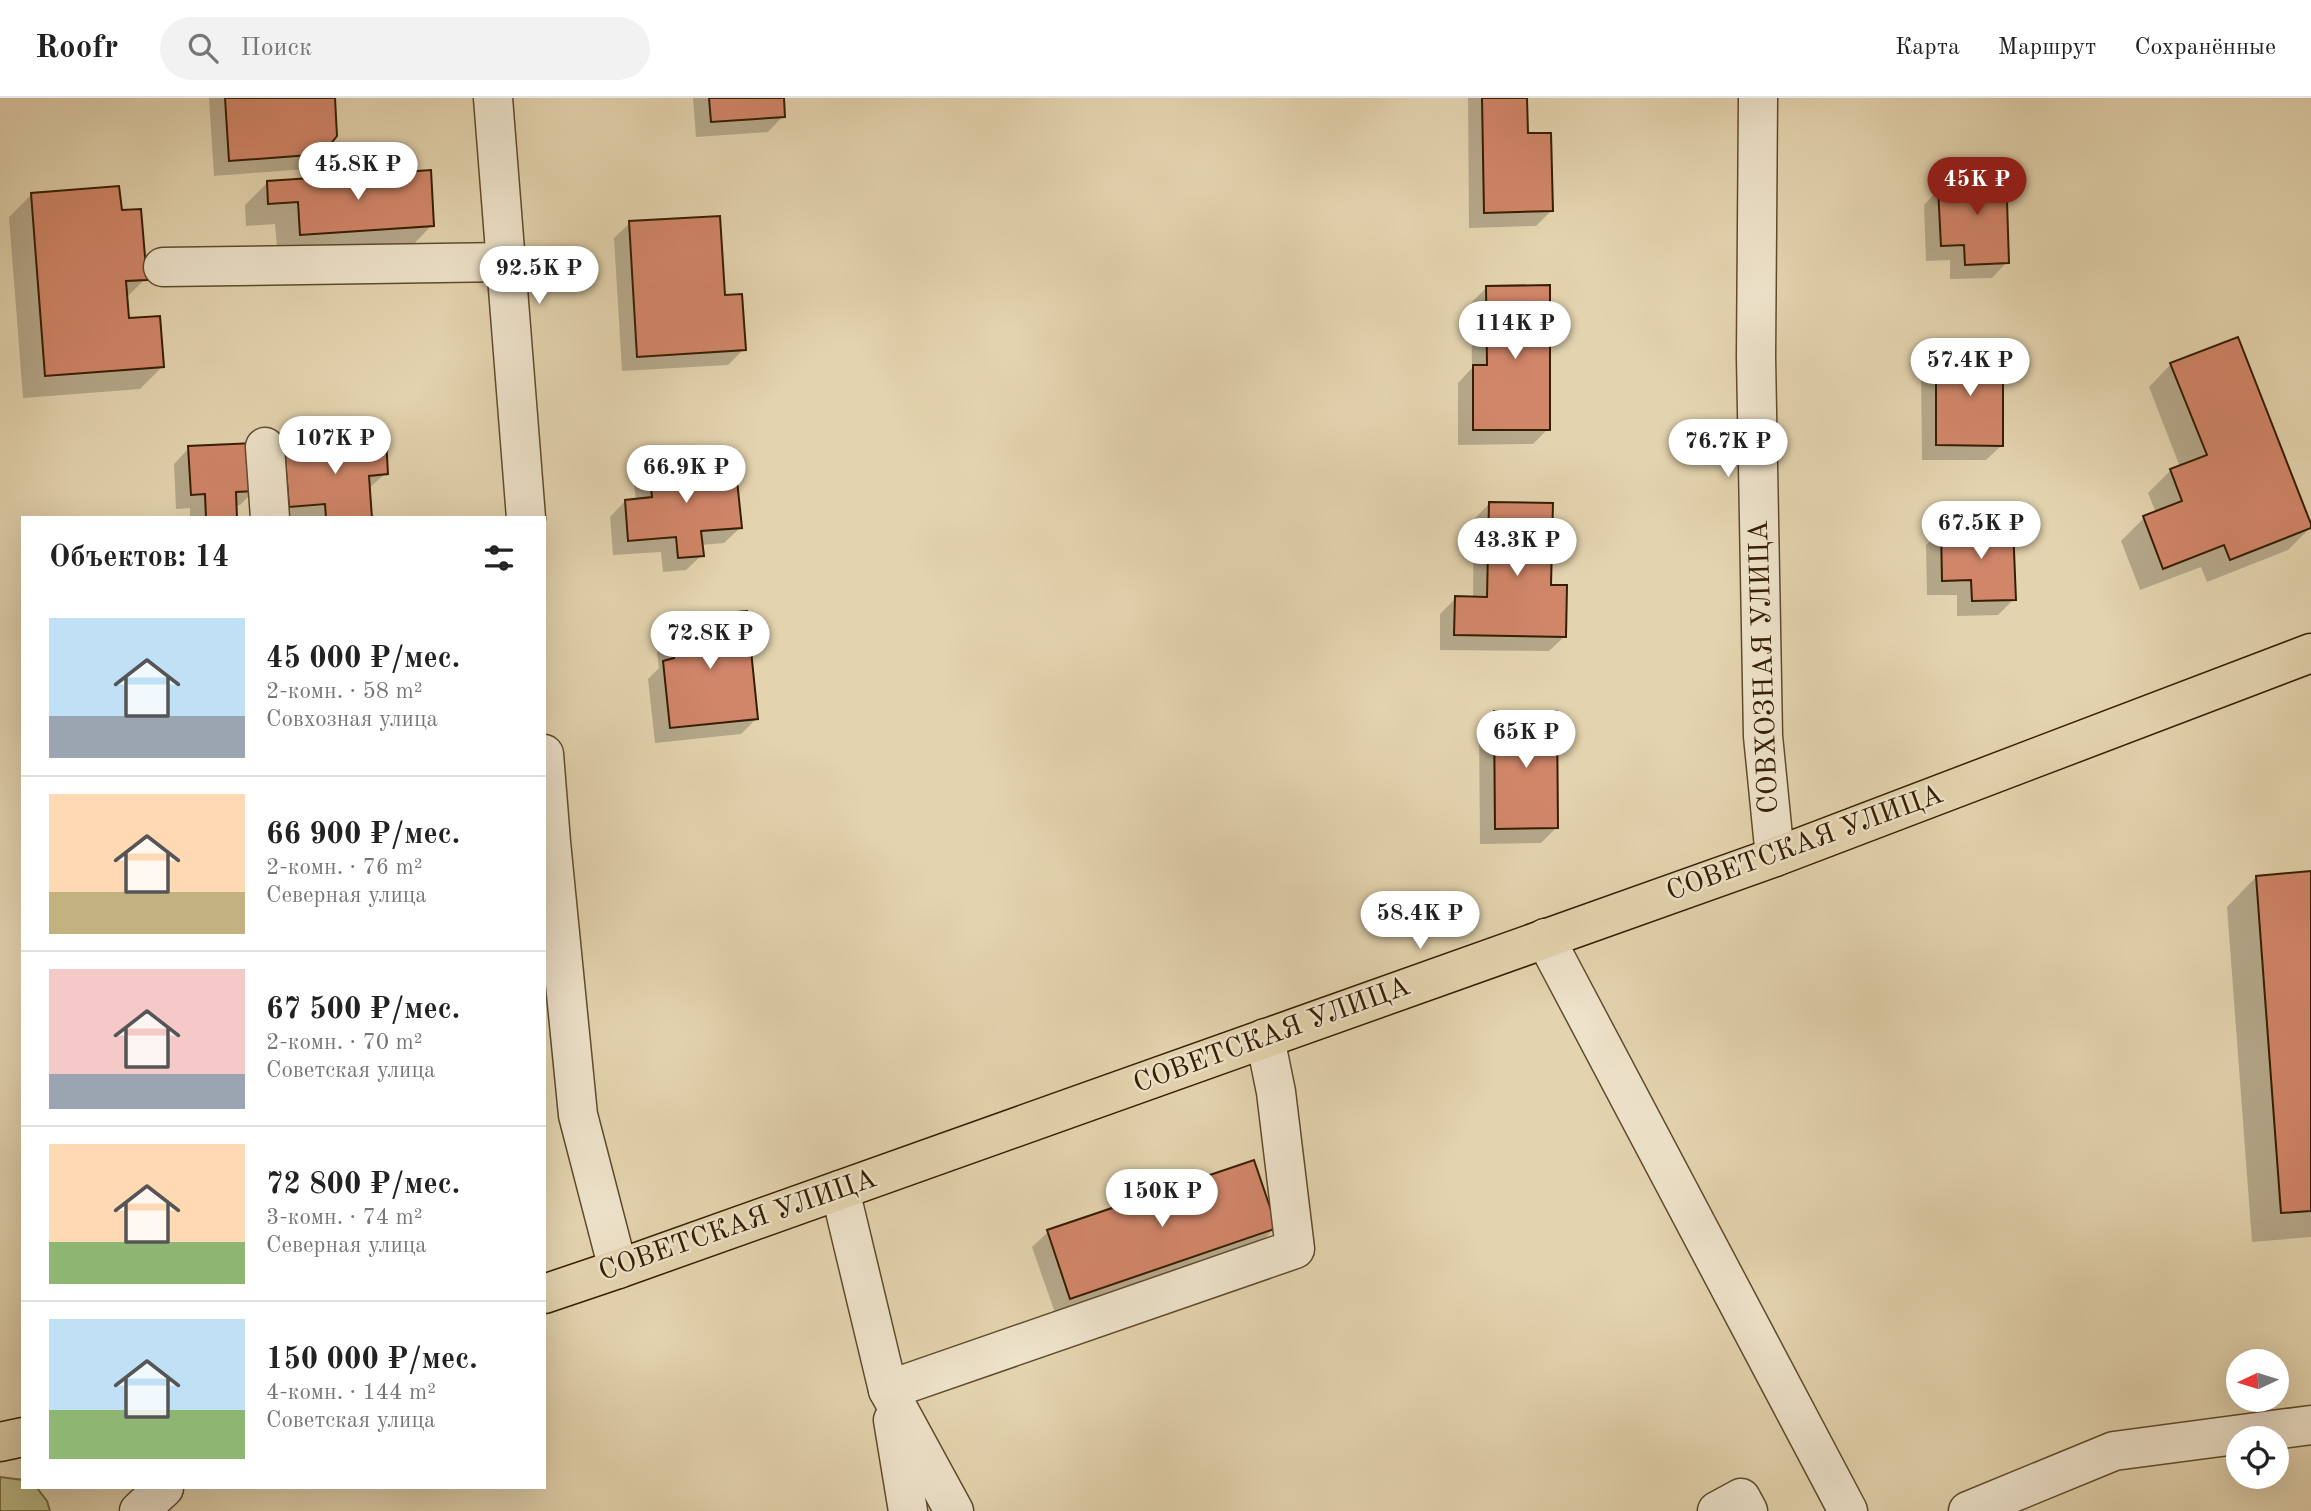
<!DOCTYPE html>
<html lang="ru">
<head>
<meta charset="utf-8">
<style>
  :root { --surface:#fff; --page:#f2f2f2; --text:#222; --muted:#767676; --line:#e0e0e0; --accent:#8f2418 }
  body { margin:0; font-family:"Old Standard TT",serif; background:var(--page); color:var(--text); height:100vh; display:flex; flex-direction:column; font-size:26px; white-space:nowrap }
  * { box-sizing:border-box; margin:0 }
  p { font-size:23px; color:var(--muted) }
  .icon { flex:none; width:38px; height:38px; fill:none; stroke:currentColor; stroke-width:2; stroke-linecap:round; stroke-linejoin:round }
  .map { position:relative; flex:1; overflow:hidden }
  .drawer { position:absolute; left:21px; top:418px; width:525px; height:973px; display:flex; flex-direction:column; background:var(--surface); border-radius:0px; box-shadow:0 7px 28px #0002 }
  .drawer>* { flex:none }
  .needle { width:46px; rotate:266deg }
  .buttons { position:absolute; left:2226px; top:1251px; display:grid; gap:14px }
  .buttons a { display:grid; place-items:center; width:63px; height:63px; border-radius:50%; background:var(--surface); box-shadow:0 7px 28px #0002; font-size:35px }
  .price { position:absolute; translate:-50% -60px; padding:0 16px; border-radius:24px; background:#fff; color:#222; font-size:23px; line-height:46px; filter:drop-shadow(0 2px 4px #0008) }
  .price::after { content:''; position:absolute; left:50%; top:42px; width:21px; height:16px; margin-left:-10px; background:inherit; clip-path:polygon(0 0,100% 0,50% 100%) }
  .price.selected { background:var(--accent); color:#fff }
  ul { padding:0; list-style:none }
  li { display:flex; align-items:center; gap:21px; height:175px; padding:0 28px }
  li+li { border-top:2px solid var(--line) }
  li span { display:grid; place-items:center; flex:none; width:196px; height:140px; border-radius:0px; color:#555 }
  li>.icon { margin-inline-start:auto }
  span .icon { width:84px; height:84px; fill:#fffc; stroke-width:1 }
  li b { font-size:30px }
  h2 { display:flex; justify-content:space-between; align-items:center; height:84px; padding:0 28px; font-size:30px }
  header { display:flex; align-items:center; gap:42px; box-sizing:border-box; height:98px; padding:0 35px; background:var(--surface); border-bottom:2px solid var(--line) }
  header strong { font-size:33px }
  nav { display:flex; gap:38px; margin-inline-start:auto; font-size:24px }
  .search { width:490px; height:63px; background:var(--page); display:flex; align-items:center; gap:18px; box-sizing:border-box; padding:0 24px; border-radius:38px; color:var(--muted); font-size:26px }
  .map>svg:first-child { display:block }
  .green { fill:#bbba85; stroke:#786c43; stroke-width:2 }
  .shadow { fill:#0003 }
  .building { fill:#d18669; stroke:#361e01; stroke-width:2 }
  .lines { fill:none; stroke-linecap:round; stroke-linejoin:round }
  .minor-casing { stroke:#614b2c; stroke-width:41 }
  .major-casing { stroke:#361e01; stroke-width:41 }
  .minor { stroke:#ede2ca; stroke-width:38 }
  .major { stroke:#e3d3ae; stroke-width:38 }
  .labels { text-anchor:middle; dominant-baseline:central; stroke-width:5; stroke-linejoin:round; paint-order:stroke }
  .street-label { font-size:28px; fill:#361e01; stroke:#ede2ca }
</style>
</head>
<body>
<header>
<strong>Roofr</strong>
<div class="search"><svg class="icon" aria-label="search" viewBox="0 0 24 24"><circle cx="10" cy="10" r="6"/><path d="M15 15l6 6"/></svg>Поиск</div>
<nav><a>Карта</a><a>Маршрут</a><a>Сохранённые</a></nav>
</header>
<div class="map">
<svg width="2311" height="1413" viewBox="0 0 2311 1413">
  <rect width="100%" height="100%" fill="#e3d3ae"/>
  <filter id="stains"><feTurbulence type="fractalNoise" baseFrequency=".00286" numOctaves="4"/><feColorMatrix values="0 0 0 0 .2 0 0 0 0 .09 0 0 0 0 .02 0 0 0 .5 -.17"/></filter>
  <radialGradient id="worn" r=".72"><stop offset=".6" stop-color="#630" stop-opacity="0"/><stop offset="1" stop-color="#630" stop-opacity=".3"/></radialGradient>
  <polygon class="green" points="0,1379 23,1382 23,1390 37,1390 47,1403 50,1413 0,1413"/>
  <g class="shadow">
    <polygon points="209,0 333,0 328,47 306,71 214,78"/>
    <polygon points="693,0 782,0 783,18 768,34 696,39"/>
    <polygon points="1468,0 1525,0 1526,37 1551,113 1536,128 1469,130"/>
    <polygon points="1959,76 2007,164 1992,180 1950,181 1950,162 1926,163 1924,107 1939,91 1944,91"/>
    <polygon points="268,84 432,127 410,150 278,159 275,126 246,128 245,107"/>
    <polygon points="32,96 120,114 145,181 126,200 128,222 162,269 140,291 23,300 9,119"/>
    <polygon points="630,125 724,199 744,251 728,267 622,273 614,140"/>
    <polygon points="1487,189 1548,331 1533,346 1458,347 1458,285 1472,270 1471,205"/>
    <polygon points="1937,254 2002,347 1986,362 1922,362 1921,269"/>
    <polygon points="2171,266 2311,429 2288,452 2207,484 2201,469 2140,492 2121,443 2144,420 2156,415 2148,395 2171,372 2180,369 2149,289"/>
    <polygon points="189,350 255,392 240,407 235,408 235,420 190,420 190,410 176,411 174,366"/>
    <polygon points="269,365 386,375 368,391 371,420 274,420"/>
    <polygon points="650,372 740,430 724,445 701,447 702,457 686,472 663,474 661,454 613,457 610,419 625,403 636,402 634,388"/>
    <polygon points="1489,406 1550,489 1565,538 1549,553 1440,552 1440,516 1456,500 1473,501 1474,421"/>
    <polygon points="1942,432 2014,501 1998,517 1957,518 1957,497 1927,497 1926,447"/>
    <polygon points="671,522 756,621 741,636 655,645 648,581 659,570 655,538"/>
    <polygon points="1495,615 1556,730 1541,745 1480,746 1479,630"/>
    <polygon points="2311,775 2311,1139 2252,1144 2227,809 2256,779"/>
    <polygon points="1275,1130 1260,1145 1055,1215 1032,1149 1048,1134"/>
  </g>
  <g class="building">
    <polygon points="225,0 335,0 337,38 329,48 322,49 323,56 229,63"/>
    <polygon points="709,0 784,0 785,19 711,24"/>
    <polygon points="1482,0 1527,0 1528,35 1551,35 1553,113 1484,115"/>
    <polygon points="431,72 434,128 300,137 298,104 268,106 267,83"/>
    <polygon points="2006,72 2009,165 1965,167 1964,147 1941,148 1938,90 1959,89 1959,74"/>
    <polygon points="119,88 122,112 141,111 147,182 126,183 129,220 160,218 164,269 45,278 31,95"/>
    <polygon points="720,118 725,197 742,196 746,252 637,259 629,123"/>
    <polygon points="1550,187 1550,332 1473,332 1473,267 1487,267 1486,188"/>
    <polygon points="2238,239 2311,426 2311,430 2230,462 2224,447 2163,471 2143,418 2182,403 2170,371 2207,357 2170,265"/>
    <polygon points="1936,252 2003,252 2003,348 1936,347"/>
    <polygon points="386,340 388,376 369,378 372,420 326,420 325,406 289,409 284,348"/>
    <polygon points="255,345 257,393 236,394 237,420 206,420 205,396 191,397 188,348"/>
    <polygon points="735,363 742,430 701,433 704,458 678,460 676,439 628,443 625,402 652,399 649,370"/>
    <polygon points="1489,404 1553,405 1551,487 1567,487 1566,539 1454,537 1455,498 1487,499"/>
    <polygon points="2013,428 2016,502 1972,503 1971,482 1942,483 1941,430"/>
    <polygon points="747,513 758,621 670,630 663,563 674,560 670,520"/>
    <polygon points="1494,613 1557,613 1558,730 1495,731"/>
    <polygon points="2311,773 2311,1113 2281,1115 2256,778"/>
    <polygon points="1254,1062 1277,1130 1070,1201 1047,1132"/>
  </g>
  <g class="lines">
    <g class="minor-casing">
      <g id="minor">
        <polyline points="493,0 526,420"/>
        <polyline points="1758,0 1756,259 1763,638 1775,759"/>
        <polyline points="163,169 506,164"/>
        <polyline points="265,349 270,420"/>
        <polyline points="544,656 551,744 578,1017 618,1171"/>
        <polyline points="1545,840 1848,1413"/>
        <polyline points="840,1092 888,1292 1295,1151 1276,994 1265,940"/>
        <polyline points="888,1292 954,1413"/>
        <polyline points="893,1322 908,1413"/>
        <polyline points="139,1413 164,1390"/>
        <polyline points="1717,1413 1741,1400 1748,1413"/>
        <polyline points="1968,1413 2114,1353 2311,1327"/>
      </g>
    </g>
    <g class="major-casing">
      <g id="major">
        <polyline points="544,1196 618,1171 1775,759 2311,555"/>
        <polyline points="0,1344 23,1339"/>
      </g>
    </g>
    <use href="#minor" class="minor"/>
    <use href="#major" class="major"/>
  </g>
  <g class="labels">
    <g class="street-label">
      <text transform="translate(1765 569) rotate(-92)">СОВХОЗНАЯ УЛИЦА</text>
      <text transform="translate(1805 746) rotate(-20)">СОВЕТСКАЯ УЛИЦА</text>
      <text transform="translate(1272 938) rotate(-20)">СОВЕТСКАЯ УЛИЦА</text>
      <text transform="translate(738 1128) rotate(-19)">СОВЕТСКАЯ УЛИЦА</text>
    </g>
  </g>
  <rect width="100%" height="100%" filter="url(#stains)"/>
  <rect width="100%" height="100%" fill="url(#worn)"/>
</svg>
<div class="buttons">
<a><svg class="needle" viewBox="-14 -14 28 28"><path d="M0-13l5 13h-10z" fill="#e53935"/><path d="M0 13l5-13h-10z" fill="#767676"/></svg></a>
<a><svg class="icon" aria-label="locate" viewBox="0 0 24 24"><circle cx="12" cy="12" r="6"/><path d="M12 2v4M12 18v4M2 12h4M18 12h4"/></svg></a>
</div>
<b class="price" style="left:358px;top:104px">45.8K ₽</b>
<b class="price selected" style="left:1977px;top:119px">45K ₽</b>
<b class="price" style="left:539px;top:208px">92.5K ₽</b>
<b class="price" style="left:1515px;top:263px">114K ₽</b>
<b class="price" style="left:1970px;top:300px">57.4K ₽</b>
<b class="price" style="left:335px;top:378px">107K ₽</b>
<b class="price" style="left:1728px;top:381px">76.7K ₽</b>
<b class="price" style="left:686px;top:407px">66.9K ₽</b>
<b class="price" style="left:1981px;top:463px">67.5K ₽</b>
<b class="price" style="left:1517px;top:480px">43.3K ₽</b>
<b class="price" style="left:710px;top:573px">72.8K ₽</b>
<b class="price" style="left:1526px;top:672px">65K ₽</b>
<b class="price" style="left:1420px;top:853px">58.4K ₽</b>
<b class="price" style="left:1162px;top:1131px">150K ₽</b>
<section class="drawer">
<h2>Объектов: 14<svg class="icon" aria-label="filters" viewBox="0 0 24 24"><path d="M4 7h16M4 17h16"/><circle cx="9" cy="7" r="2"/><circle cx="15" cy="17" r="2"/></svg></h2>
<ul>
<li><span style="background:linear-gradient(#bfe0f5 70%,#9aa5b1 0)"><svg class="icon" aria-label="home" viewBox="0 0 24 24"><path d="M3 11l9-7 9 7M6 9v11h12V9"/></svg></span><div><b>45 000 ₽/мес.</b><p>2-комн. · 58 m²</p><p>Совхозная улица</p></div></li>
<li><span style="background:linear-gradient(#ffd9b3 70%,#c2b280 0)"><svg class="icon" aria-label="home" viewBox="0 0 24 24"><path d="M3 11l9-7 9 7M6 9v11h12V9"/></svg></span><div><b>66 900 ₽/мес.</b><p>2-комн. · 76 m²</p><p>Северная улица</p></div></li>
<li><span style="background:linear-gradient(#f6c9c9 75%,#9aa5b1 0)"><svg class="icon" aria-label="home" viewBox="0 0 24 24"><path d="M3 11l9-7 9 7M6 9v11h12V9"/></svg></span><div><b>67 500 ₽/мес.</b><p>2-комн. · 70 m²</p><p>Советская улица</p></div></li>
<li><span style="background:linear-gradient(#ffd9b3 70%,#8fb573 0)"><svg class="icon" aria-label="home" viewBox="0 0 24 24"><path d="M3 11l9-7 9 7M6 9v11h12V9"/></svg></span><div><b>72 800 ₽/мес.</b><p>3-комн. · 74 m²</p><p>Северная улица</p></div></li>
<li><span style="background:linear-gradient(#bfe0f5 65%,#8fb573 0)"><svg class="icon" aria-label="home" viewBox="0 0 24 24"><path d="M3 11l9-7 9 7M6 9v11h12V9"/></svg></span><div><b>150 000 ₽/мес.</b><p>4-комн. · 144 m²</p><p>Советская улица</p></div></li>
</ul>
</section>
</div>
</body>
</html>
